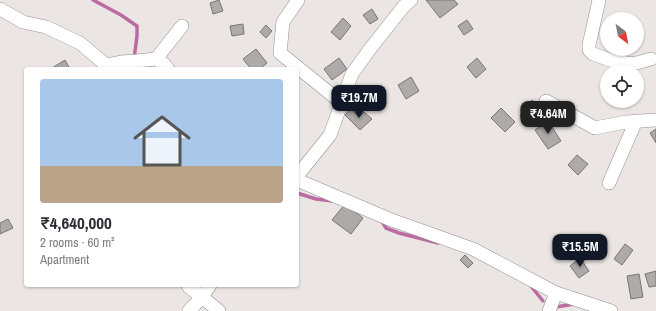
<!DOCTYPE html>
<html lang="en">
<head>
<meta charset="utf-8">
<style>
  :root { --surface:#fff; --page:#f7f7f7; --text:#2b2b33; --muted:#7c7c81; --line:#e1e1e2; --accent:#111827 }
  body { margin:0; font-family:"Archivo Narrow",sans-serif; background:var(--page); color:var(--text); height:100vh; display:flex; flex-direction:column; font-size:15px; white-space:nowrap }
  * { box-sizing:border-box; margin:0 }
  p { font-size:13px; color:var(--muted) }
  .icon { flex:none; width:22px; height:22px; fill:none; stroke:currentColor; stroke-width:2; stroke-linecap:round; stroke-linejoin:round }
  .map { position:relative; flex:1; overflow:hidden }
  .details { position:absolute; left:24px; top:67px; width:275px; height:220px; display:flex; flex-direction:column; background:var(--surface); border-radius:4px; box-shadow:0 1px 3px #0004 }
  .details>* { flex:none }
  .needle { width:26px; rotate:148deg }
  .buttons { position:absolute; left:600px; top:12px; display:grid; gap:8px }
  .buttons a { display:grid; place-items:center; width:44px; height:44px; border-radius:50%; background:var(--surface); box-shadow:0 1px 3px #0004; font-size:20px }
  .price { position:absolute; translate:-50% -34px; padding:0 9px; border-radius:8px; background:var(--accent); color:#fff; font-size:13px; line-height:26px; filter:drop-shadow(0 1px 2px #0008) }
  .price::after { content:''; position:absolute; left:50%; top:24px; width:12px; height:9px; margin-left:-6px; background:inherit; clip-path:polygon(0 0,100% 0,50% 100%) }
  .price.selected { background:#222; color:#fff }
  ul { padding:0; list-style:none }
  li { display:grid; align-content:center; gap:8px; height:212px; padding:0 16px }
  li+li { border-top:1px solid var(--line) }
  li span { display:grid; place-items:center; height:124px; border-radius:4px; color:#555 }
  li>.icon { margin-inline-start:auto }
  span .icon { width:72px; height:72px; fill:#fffc; stroke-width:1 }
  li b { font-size:17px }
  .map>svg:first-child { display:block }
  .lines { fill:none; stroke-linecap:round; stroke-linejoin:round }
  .stream { stroke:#bb6ba2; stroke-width:3.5 }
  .building { fill:#afaaaa; stroke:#7b7676 }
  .minor-casing { stroke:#95918f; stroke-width:14 }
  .minor { stroke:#fff; stroke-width:13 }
</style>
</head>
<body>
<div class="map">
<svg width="656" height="311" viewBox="0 0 656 311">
  <rect width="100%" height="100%" fill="#ebe6e3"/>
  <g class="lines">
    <g class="stream">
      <polyline points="93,0 121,15 137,26 137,36 134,59"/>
      <polyline points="297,193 316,199 333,201"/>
      <polyline points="381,220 386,228 399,233 438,243"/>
      <polyline points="530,285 543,301"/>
      <polyline points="555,309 556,307 574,304"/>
    </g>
  </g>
  <g class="building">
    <polygon points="219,0 223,11 213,14 210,3"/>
    <polygon points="426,0 454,0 458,4 440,18"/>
    <polygon points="372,9 378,19 370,24 363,15"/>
    <polygon points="343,18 351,26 340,40 331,32"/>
    <polygon points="467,20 473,29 464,35 458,26"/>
    <polygon points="243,24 244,34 232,36 230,26"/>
    <polygon points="266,25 272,31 266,38 260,32"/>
    <polygon points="256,49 267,63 260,69 251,69 243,59"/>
    <polygon points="339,58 347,69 332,80 324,69"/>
    <polygon points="477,58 486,69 476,78 467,67"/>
    <polygon points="65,60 70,69 53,69 52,68"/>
    <polygon points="411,77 419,91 406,99 398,85"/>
    <polygon points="637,77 644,85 637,91"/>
    <polygon points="532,100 542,108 531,124 520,116"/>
    <polygon points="501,108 515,122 505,132 491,118"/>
    <polygon points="351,109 359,117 364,112 372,119 360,130 345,115"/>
    <polygon points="548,121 561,141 548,149 535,130"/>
    <polygon points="656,129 656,143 650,133"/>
    <polygon points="577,155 588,164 578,175 568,165"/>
    <polygon points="345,204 363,218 351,234 332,220"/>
    <polygon points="8,219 13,228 0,234 0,223"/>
    <polygon points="625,244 633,250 622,265 614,259"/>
    <polygon points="465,255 473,263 468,268 460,260"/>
    <polygon points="580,258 589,271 579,278 570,266"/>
    <polygon points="656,271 656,286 649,287 645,274"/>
    <polygon points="639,274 643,297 631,299 627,276"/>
  </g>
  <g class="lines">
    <g class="minor-casing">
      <g id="minor">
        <polyline points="298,0 283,22 280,53 342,103"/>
        <polyline points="599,0 589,45 589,50 593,54 613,61 633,64 651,59"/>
        <polyline points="0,9 23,22 46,27 80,43 106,65 121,62 136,61 156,59 164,64 168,69"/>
        <polyline points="156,59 182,26"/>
        <polyline points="546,101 595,128 626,122 656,120"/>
        <polyline points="297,176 330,135 352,74 370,49 404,6 411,0"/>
        <polyline points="297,180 389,219 473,249 556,293 611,311"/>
        <polyline points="609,183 636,121"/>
        <polyline points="188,285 189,287 202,297 189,311"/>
        <polyline points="210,285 202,297 219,311"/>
        <polyline points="549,311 556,293"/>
      </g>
    </g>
    <use href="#minor" class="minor"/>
  </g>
</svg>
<div class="buttons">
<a><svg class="needle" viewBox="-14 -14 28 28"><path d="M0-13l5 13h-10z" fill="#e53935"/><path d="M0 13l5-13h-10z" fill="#7c7c81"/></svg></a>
<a><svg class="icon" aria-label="locate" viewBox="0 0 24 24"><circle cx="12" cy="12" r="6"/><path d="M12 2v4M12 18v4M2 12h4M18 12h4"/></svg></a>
</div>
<b class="price" style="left:359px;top:119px">₹19.7M</b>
<b class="price selected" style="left:548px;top:135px">₹4.64M</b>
<b class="price" style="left:580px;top:268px">₹15.5M</b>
<section class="details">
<ul>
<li><span style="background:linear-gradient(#a9c7e8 70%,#b9a48a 0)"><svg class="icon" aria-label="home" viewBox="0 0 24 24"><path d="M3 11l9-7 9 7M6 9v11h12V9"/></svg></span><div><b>₹4,640,000</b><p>2 rooms · 60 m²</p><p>Apartment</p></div></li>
</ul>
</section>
</div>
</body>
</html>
